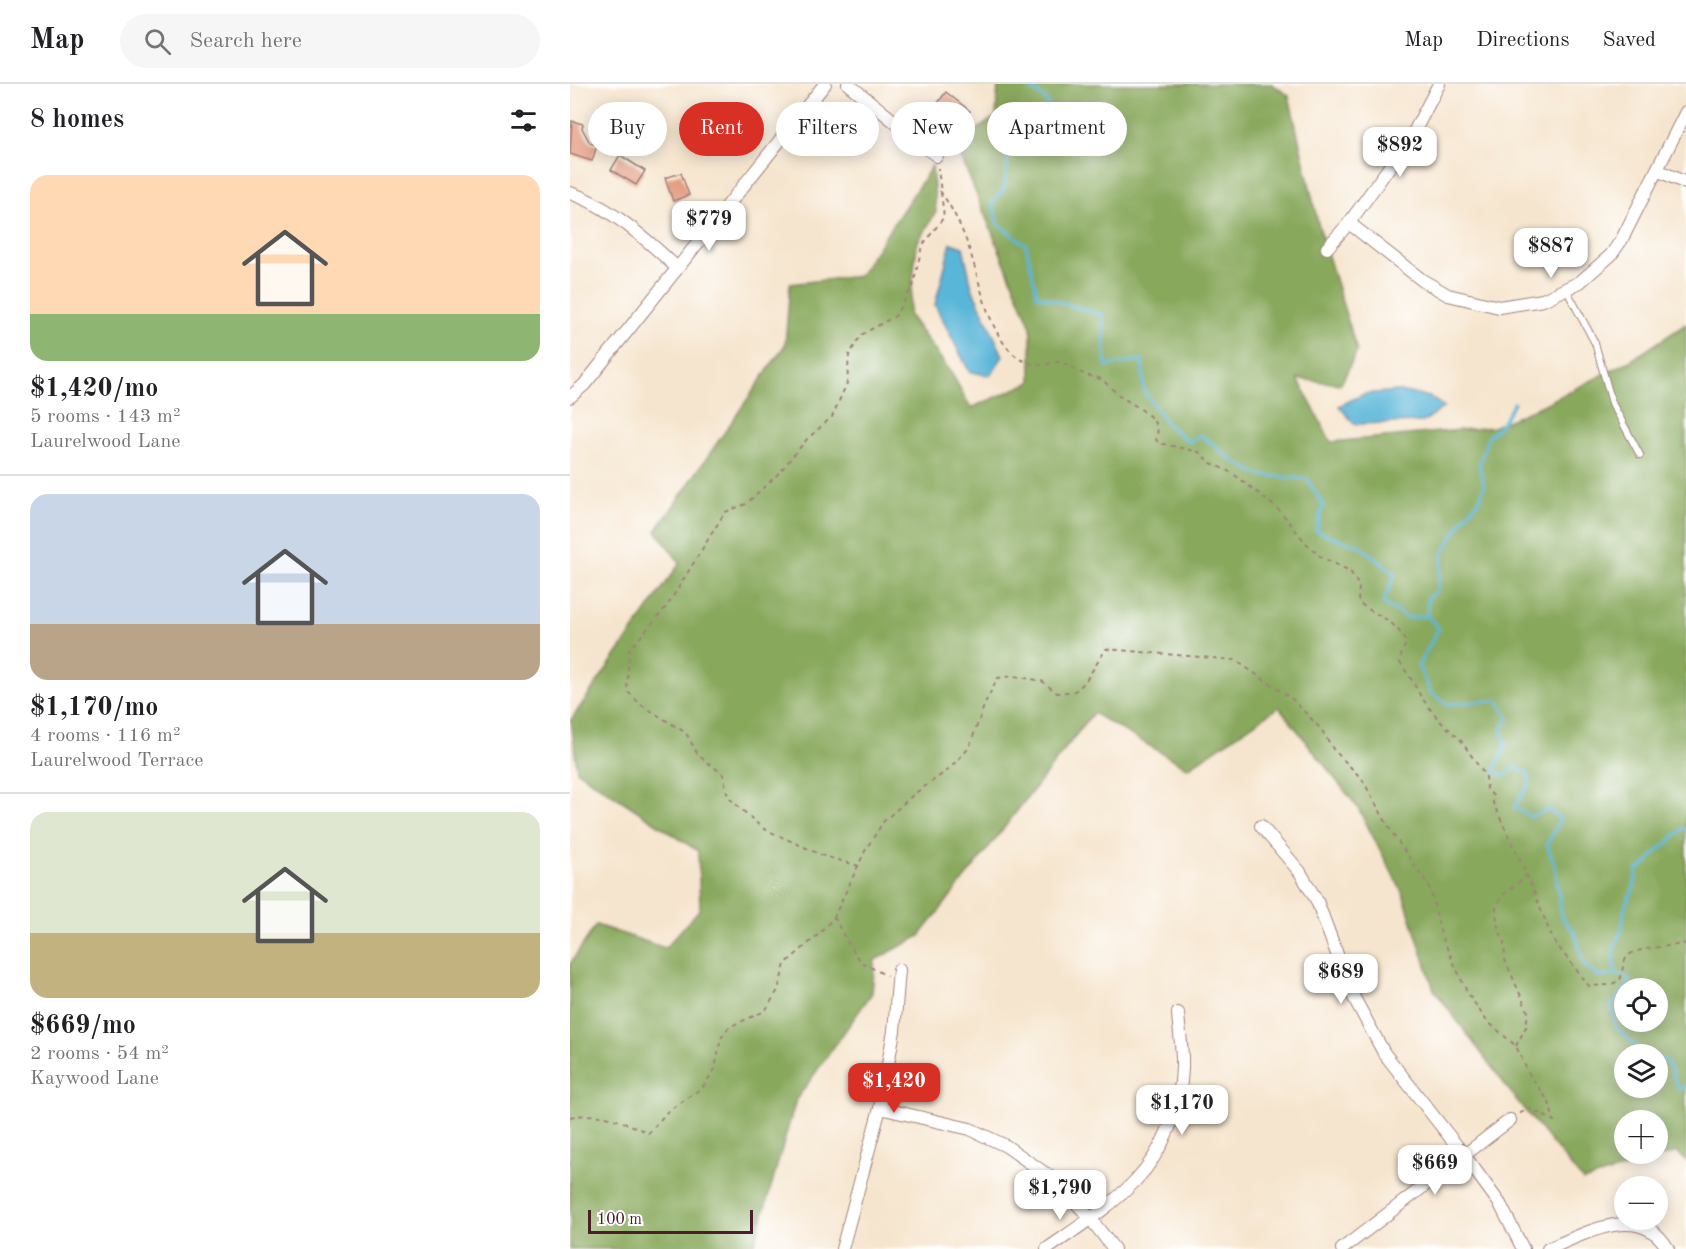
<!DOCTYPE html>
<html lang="en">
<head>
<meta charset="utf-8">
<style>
  :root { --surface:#fff; --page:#f6f6f6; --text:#202124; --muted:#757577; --line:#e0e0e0; --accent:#d93025 }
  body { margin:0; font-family:"Old Standard TT",serif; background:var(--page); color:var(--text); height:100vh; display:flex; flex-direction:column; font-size:22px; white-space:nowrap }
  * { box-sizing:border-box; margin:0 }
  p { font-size:20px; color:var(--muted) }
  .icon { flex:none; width:33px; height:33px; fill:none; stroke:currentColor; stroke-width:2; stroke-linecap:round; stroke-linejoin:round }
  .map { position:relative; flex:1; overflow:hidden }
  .panel { display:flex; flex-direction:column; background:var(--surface); width:570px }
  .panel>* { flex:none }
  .top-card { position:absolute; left:18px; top:18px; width:570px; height:54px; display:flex; gap:12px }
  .tools { position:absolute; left:1044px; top:894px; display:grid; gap:12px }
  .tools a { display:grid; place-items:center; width:54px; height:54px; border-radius:50%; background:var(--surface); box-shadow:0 3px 15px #0003; font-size:30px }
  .scale { position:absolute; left:18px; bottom:15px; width:165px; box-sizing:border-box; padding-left:6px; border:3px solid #4a1f2b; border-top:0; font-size:16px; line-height:21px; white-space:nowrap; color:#4a1f2b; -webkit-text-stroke:4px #fff; paint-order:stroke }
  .price { position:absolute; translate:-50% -51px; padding:0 14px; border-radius:12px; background:#fff; color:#222; font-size:20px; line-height:39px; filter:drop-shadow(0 2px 3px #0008) }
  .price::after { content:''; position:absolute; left:50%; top:36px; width:18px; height:14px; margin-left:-9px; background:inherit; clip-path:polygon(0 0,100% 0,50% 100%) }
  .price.active { background:var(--accent); color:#fff }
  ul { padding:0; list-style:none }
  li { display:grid; align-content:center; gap:12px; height:318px; padding:0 30px }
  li+li { border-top:2px solid var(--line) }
  li span { display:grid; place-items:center; height:186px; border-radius:18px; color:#555 }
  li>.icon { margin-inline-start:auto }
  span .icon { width:108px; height:108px; fill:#fffc; stroke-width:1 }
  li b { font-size:26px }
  h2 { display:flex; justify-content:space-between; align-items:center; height:72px; padding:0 30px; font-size:26px }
  .tag { padding:0 21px; border-radius:27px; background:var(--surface); box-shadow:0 3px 15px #0003; font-size:21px; line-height:54px }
  .tag.active { background:var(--accent); color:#fff }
  header { display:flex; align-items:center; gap:36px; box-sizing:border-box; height:84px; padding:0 30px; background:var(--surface); border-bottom:2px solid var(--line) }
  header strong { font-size:28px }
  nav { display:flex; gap:33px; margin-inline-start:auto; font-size:21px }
  .search { width:420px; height:54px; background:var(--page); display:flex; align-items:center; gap:15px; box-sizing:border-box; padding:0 21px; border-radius:33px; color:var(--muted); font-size:22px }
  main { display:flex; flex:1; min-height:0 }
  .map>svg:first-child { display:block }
  .forest { fill:#88a85c; stroke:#696444; stroke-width:1.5; fill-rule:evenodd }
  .water { fill:#5ab6d8; stroke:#526a82; stroke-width:1.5 }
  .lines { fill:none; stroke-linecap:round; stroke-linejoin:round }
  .stream { stroke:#5ab6d8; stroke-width:3 }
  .building { fill:#e39578 }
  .service-casing { stroke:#a0827c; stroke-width:8 }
  .minor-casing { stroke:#a0827c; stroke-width:14 }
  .path { stroke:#a0827c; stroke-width:2; stroke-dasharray:4.5 4.5; stroke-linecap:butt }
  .service { stroke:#fff; stroke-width:6 }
  .minor { stroke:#fff; stroke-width:12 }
</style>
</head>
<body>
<header>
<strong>Map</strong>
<div class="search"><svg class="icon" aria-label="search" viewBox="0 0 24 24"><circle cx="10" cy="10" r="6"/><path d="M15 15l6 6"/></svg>Search here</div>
<nav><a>Map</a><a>Directions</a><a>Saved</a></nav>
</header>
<main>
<section class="panel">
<h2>8 homes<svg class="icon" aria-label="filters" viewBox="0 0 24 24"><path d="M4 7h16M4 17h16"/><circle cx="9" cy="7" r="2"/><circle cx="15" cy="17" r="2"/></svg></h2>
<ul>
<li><span style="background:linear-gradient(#ffd9b3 75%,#8fb573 0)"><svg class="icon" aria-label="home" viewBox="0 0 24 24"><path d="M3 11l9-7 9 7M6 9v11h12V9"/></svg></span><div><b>$1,420/mo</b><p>5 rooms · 143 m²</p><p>Laurelwood Lane</p></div></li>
<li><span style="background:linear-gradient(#c9d6e8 70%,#b9a48a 0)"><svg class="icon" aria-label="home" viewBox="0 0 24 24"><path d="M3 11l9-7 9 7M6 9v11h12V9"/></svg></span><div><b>$1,170/mo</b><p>4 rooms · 116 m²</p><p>Laurelwood Terrace</p></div></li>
<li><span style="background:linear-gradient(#dfe7d0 65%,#c2b280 0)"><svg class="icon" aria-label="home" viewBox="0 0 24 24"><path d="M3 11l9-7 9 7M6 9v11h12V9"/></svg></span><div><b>$669/mo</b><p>2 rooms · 54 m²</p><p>Kaywood Lane</p></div></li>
</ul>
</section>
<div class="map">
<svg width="1116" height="1165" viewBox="0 0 1116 1165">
  <rect width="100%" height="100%" fill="#fff"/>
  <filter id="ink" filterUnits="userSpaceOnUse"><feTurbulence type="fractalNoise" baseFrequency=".0167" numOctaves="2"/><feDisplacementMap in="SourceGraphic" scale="12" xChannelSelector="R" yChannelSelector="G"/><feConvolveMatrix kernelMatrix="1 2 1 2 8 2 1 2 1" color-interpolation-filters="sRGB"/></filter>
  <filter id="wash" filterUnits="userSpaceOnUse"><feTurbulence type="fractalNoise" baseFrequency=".008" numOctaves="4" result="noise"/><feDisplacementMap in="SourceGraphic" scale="24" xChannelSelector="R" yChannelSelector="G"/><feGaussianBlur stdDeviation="1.35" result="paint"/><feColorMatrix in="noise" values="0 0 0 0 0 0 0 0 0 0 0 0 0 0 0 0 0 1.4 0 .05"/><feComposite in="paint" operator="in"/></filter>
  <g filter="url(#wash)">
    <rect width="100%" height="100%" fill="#f6e5ce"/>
    <path class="forest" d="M428,0h274l17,12 29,127 39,128 -16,33 -43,-5 33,63 162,-15 48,-21 89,-45 56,-37v837l-9,-9 -94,29 -65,-79 -84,-112 -31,-96 -45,-86 -79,-101 -91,61 -95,-55 -173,223 -45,24 -3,33 -76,107 -43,149h-183v-285l26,-39 69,23 35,-39 -2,-58 -121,-80 -6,-51 109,-157 -24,-32 129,-186 5,-61 69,-8 73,-110 4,46 -19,31 -8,72 43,59 19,34 60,-26v-55l-75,-182 40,-29zM1054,904h34v34h-34zM1054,970h34v34h-34zM1054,1036h34v34h-34z"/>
    <g class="water">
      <polygon points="381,159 393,163 402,204 433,272 420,292 399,287 365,221"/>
      <polygon points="829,307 860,313 874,323 853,338 784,340 769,322 794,310"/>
    </g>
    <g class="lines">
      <g class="stream">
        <polyline points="455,0 475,15 487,37 473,60 458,59 447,36 436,50 439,71 434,105 422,119 428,140 456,161 467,211 532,231 536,282 572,276 574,307 597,340 619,358 631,351 662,376 689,391 737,395 753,421 746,447 790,462 825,490 813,519 837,534 857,532 869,544 848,582 862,610 878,620 927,616 938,634 931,646 936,661 924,687 935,692 946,683 958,690 960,699 944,723 961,733 979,725 990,735 977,761 985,782 992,834 1005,849 1014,881 1029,893 1047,890 1059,895 1056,904"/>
        <polyline points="857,532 858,514 867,507 873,469 893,435 910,415 914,401 909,381 918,353 932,339 944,319"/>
        <path d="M1047,890l-3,-10v-15l8,-20 3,-23 9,-18 3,-18c13,-6 12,-12 22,-20 8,-7 16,-13 23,-21h4"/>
        <polyline points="1054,906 1041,921 1046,943 1074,970"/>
        <polyline points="1088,975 1097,977 1109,1006 1116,1002"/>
      </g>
    </g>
    <g id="blocks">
      <g class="building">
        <polygon points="376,8 400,27 391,38 367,20"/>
        <polygon points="144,30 156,40 142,58 129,48"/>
        <polygon points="2,37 13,40 12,44 20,59 27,61 22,77 0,70"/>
        <polygon points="50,71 75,87 66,101 41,86"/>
        <polygon points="111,89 119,111 103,117 95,94"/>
      </g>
    </g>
  </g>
  <g filter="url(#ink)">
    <use href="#blocks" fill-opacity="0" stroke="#a0827c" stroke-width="1.5"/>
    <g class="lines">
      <g class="service-casing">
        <polyline id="service" points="996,205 1025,259 1042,319 1070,371"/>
      </g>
      <g class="minor-casing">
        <g id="minor">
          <polyline points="278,0 367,72"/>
          <polyline points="1087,86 1116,99"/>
          <path d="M0,109c38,12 78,47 107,75"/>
          <polyline points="779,139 852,196 878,211 929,223 973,216 1010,198 1041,171 1052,155 1116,28"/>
          <polyline points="757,164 779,139 843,50 869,0"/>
          <polyline points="0,313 14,301 255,0"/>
          <polyline points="691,742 730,788 747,817 782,910 814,969 894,1071 930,1120 953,1165"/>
          <polyline points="310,1024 400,1045 436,1062 486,1097 520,1134 544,1165"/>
          <polyline points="272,1165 310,1024 324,947 329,886"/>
          <path d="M477,1165c30,-21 63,-42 88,-68 28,-29 46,-73 47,-113 1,-18 -3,-37 -4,-55"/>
          <polyline points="772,1165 940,1036"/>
          <path d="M978,1165c37,-15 93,-48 120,0"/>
        </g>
      </g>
      <g class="path">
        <path d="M370,107c11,15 19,31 26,49 14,35 20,97 54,119 7,4 19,7 27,5 4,-1 9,-3 13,-2 9,3 17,9 24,12 6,3 12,2 18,6 6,4 11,11 17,15 14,11 46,23 37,45l3,3 40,9 10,10 23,11 25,19 23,19 26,32 15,14 29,14 9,15 -1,16c18,14 39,18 48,41l-7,18 14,21 8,15 19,24 20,18 26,38 1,12 6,7v7l34,72 26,65 36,46 21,-1 10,-5c3,-8 2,-16 7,-23 7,-10 45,-10 59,-14"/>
        <polyline points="289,782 254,772 192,744 158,713 153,690 128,671 116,649 70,620 57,607 59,566 97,522 155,428 176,420 209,389 237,355 262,333 277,299 279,271 291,251 325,232 343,202 352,162 374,133 368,84"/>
        <polyline points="264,833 276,856 291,878 317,892"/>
        <polyline points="946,962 956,943 958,928 935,876 934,859 927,840 926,824 932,812 957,791"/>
        <path d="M0,1033c31,-6 51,4 79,16l18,-21 35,-24 13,-19 6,-31 8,-11 36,-16 13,-21 7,-26 35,-31 14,-16 32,-68 18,-28 30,-27 34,-24 21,-22 16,-45 13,-25 16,-2 28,5 15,12 18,-2 10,-9 21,-33 129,11 56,38 30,31 12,20 29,30 29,52 39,57 11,47 26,57 19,28 30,26 12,26 21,30 5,19 -25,-13 -10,6"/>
      </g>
      <use href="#service" class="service"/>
      <use href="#minor" class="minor"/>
    </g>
  </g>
</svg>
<div class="tools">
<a><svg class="icon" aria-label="locate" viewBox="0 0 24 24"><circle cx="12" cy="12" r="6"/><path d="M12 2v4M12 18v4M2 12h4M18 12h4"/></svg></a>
<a><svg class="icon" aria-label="layers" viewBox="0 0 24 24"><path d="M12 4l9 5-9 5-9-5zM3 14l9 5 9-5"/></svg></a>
<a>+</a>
<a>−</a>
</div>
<div class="scale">100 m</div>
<b class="price" style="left:830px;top:94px">$892</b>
<b class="price" style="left:139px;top:168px">$779</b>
<b class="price" style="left:981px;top:195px">$887</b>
<b class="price" style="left:771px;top:921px">$689</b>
<b class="price active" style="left:324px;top:1030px">$1,420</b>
<b class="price" style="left:612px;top:1052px">$1,170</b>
<b class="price" style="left:865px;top:1112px">$669</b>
<b class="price" style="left:490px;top:1137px">$1,790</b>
<div class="top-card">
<a class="tag">Buy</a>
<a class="tag active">Rent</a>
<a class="tag">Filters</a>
<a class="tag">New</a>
<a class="tag">Apartment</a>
</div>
</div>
</main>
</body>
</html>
